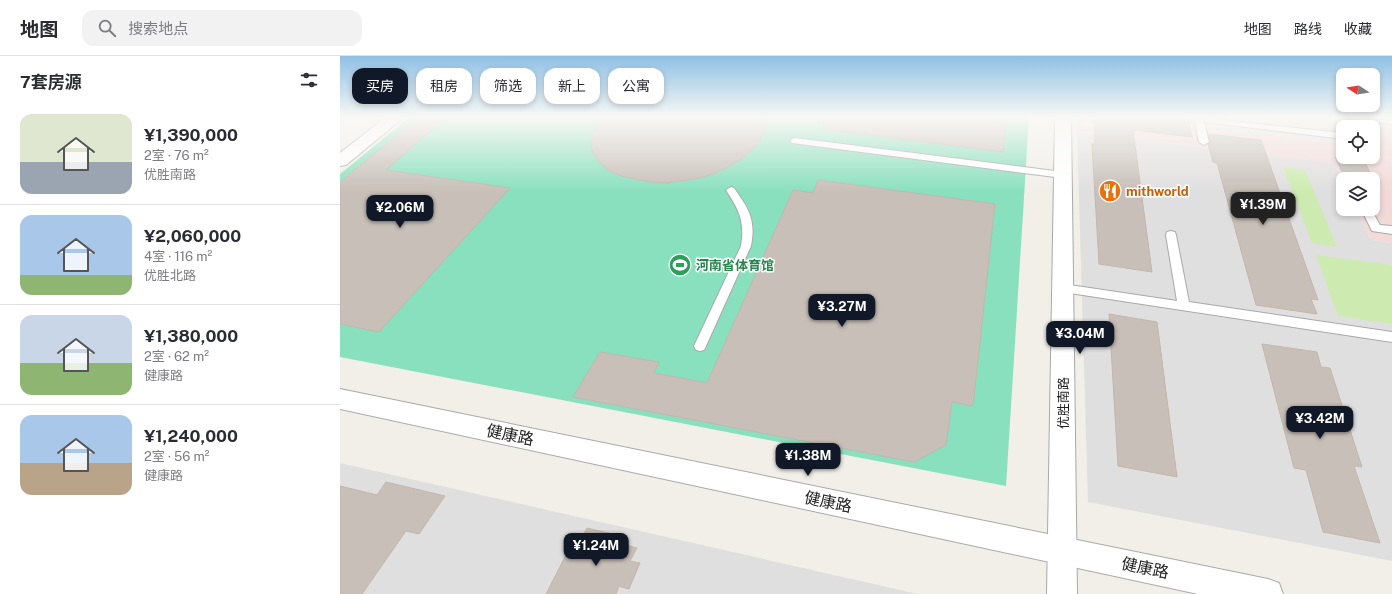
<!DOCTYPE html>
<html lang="zh">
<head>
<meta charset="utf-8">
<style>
  :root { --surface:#fff; --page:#f2f2f3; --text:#2b2b33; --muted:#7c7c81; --line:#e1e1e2; --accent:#111827 }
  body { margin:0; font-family:"Public Sans","Noto Sans SC",sans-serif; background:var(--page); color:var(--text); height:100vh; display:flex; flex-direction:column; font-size:15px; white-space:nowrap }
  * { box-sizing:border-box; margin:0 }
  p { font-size:13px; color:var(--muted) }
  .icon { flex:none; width:22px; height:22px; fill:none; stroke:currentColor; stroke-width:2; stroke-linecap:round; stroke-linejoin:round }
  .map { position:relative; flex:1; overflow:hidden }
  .details { display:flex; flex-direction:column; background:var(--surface); width:340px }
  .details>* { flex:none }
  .banner { position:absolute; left:12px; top:12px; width:380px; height:36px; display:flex; gap:8px }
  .needle { width:26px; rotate:282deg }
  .tools { position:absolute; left:996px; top:12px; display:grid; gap:8px }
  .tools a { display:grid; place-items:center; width:44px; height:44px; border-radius:8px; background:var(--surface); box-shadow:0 2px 6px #0003; font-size:20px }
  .price { position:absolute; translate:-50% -34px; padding:0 9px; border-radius:8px; background:var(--accent); color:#fff; font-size:13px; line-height:26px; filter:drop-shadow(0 1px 2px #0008) }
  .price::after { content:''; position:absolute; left:50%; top:24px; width:12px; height:9px; margin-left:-6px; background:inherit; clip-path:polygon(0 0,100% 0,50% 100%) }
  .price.selected { background:#222; color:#fff }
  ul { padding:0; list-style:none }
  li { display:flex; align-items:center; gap:12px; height:100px; padding:0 20px }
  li+li { border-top:1px solid var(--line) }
  li span { display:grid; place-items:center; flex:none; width:112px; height:80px; border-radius:12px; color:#555 }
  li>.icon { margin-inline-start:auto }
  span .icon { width:48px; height:48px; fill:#fffc; stroke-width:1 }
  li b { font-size:17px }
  h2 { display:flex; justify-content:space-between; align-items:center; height:48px; padding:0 20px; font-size:17px }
  .chip { padding:0 14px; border-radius:12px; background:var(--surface); box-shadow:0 2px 6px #0003; font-size:14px; line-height:36px }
  .chip.selected { background:var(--accent); color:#fff }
  header { display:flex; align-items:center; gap:24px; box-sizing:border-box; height:56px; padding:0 20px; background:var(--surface); border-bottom:1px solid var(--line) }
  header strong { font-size:19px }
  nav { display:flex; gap:22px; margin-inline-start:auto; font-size:14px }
  .search { width:280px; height:36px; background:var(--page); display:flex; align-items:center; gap:10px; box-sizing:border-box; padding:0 14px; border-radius:12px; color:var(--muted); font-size:15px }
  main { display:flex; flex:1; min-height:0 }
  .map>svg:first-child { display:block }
  .residential { fill:#e0dfdf }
  .commercial { fill:#f2dad9; fill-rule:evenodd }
  .grass { fill:#cdebb0 }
  .pitch { fill:#88e0be }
  .parking { fill:#e2e2e2 }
  .building { fill:#c7bfb8; stroke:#c4b6ab }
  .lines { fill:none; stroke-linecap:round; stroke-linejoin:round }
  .service-casing { stroke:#a9a9a9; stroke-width:2 }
  .minor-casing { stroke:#a9a9a9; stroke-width:2 }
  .tertiary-casing { stroke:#a9a9a9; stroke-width:2 }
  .service { fill:#fff; fill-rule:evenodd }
  .minor { fill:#fff; fill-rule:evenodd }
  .tertiary { fill:#fff; fill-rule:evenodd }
  .labels { text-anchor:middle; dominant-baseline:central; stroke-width:3; stroke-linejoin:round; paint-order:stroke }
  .food-label { font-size:13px; font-weight:bold; fill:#c56008; stroke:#fff; text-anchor:start }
  .leisure-label { font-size:13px; font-weight:bold; fill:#27864d; stroke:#fff; text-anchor:start }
  .street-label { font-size:13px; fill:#222; stroke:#fff }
  .near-street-label { font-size:16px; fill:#222; stroke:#fff }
</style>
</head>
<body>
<header>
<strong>地图</strong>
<div class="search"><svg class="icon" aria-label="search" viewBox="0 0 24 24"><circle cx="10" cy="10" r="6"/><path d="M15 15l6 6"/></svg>搜索地点</div>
<nav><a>地图</a><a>路线</a><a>收藏</a></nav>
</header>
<main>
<section class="details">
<h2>7套房源<svg class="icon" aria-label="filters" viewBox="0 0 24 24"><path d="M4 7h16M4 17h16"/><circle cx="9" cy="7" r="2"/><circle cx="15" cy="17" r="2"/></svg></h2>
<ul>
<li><span style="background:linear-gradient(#dfe7d0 60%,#9aa5b1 0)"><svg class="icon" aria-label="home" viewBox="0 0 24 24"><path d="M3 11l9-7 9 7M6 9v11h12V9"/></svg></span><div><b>¥1,390,000</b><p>2室 · 76 m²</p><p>优胜南路</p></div></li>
<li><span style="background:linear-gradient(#a9c7e8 75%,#8fb573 0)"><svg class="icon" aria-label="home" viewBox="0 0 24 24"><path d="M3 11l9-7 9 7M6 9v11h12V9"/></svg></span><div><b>¥2,060,000</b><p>4室 · 116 m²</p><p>优胜北路</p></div></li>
<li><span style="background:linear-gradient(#c9d6e8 60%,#8fb573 0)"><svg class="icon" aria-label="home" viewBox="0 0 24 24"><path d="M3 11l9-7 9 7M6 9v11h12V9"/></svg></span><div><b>¥1,380,000</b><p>2室 · 62 m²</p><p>健康路</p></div></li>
<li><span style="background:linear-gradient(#a9c7e8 60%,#b9a48a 0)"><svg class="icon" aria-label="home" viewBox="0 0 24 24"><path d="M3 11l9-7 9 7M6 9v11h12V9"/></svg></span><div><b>¥1,240,000</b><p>2室 · 56 m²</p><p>健康路</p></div></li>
</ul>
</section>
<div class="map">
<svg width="1052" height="538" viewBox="0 0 1052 538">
  <rect width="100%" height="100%" fill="#f2efe9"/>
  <g class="residential">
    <polygon points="737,76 994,107 1003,126 1003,153 1016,153 1031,184 1052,187 1052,505 748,446"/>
    <polygon points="0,407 578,538 0,538"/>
  </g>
  <path class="commercial" d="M737,61h315v126l-21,-3 -15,-31h17v-30h-30v3l-9,-19 -257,-31zM1003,71h30v30h-30z"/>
  <g class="grass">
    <polygon points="943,111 965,114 997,191 972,187"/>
    <polygon points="976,199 1052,209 1052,268 998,260"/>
  </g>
  <polygon class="pitch" points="70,61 689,61 666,430 0,301 0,118"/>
  <polygon class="parking" points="864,61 1026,61 1032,71 1003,71 1003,88 867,72"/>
  <g class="building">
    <polygon points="263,61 427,61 424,77 419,86 402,103 376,117 360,122 327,127 310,126 281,120 269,115 261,108 255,100 251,92 251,83 254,74"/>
    <polygon points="484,61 621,61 666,66 663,96 483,73"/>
    <polygon points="754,61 848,61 852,81 793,74 812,216 759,208 752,88 755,88"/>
    <polygon points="77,62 102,65 46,114 170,132 39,276 0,268 0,126"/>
    <polygon points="868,78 921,84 978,244 971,243 977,258 916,249 877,107 873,106 868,88 870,86"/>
    <polygon points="995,101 1022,101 1033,122 1003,118"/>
    <polygon points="478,124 655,148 633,350 612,346 606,389 574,406 233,341 260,296 319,306 314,317 367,327 453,134 473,137"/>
    <polygon points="769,258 817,266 837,421 778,410"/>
    <polygon points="922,288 977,296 981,311 990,312 1022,411 1014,410 1040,487 983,476 966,414 954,412"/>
    <polygon points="46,426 105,440 79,478 66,475 22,538 0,538 0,430 37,439"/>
    <polygon points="247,472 273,478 270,485 297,492 290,505 300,507 289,533 279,530 276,538 206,538 228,495 234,496"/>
  </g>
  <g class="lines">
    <g class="service-casing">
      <g id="service">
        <polygon points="854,61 1003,77 1003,83 864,66 869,86 864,89 859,86"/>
        <polygon points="999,61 1007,61 1012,71 1004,71"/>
        <polygon points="1011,61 1052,62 1052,68 1015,64"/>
        <polygon points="455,82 723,116 728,119 723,122 452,87 450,85 452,83"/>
        <path d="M391,131l3,1c15,21 22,32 17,58l-45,100 -2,4 -4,1 -4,-1 -2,-4 47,-100c4,-25 -2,-36 -15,-56z"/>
        <polygon points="1021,153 1031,153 1040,169 1052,170 1052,178 1032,175"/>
        <polygon points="831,175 835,176 836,179 849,246 1052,276 1052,286 723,236 719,235 717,232 719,229 723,228 837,245 826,179 827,176"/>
      </g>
    </g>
    <g class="minor-casing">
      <g id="minor">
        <polygon points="46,61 64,61 6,109 0,110 0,97"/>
        <polygon points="0,333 928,523 939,527 943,538 858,538 0,353"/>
      </g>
    </g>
    <g class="tertiary-casing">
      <polygon id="tertiary" points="715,61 731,61 737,538 707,538"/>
    </g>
    <use href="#service" class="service"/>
    <use href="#minor" class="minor"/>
    <use href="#tertiary" class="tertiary"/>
  </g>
  <linearGradient id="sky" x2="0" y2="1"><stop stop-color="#8fc0e4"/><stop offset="0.45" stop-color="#f9f8f5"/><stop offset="1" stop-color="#f9f8f5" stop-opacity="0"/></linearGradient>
  <rect width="1052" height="136" fill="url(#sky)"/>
  <defs>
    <g id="restaurant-disc" transform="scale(1.15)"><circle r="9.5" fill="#e8710a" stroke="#fff"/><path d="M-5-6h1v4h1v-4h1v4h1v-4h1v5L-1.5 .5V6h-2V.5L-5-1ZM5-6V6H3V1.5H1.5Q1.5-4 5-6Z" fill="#fff"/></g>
    <g id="stadium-disc" transform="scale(1.15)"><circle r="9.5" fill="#2e9e5b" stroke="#fff"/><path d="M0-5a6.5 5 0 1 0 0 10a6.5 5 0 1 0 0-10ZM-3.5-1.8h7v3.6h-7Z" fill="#fff"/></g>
  </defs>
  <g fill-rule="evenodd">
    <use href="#restaurant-disc" x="770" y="135"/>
    <use href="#stadium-disc" x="340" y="209"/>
  </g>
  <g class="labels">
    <g class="food-label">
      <text x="786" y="135">mithworld</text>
    </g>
    <g class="leisure-label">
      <text x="356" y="209">河南省体育馆</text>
    </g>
    <g class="street-label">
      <text transform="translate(723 347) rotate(-90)">优胜南路</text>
    </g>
    <g class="near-street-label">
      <text transform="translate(170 379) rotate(12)">健康路</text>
      <text transform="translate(488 446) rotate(12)">健康路</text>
      <text transform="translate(805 512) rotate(12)">健康路</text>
    </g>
  </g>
</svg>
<div class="tools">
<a><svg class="needle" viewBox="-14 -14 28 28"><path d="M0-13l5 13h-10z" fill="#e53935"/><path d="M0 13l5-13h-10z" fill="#7c7c81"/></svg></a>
<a><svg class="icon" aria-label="locate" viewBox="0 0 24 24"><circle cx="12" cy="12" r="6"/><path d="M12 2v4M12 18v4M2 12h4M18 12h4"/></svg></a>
<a><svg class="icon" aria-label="layers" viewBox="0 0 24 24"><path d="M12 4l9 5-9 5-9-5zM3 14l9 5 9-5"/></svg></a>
</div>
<b class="price selected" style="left:923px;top:170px">¥1.39M</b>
<b class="price" style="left:60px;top:173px">¥2.06M</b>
<b class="price" style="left:502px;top:272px">¥3.27M</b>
<b class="price" style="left:740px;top:299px">¥3.04M</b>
<b class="price" style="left:980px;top:384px">¥3.42M</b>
<b class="price" style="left:468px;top:421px">¥1.38M</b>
<b class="price" style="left:256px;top:511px">¥1.24M</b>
<div class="banner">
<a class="chip selected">买房</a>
<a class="chip">租房</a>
<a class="chip">筛选</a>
<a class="chip">新上</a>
<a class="chip">公寓</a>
</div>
</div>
</main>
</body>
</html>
